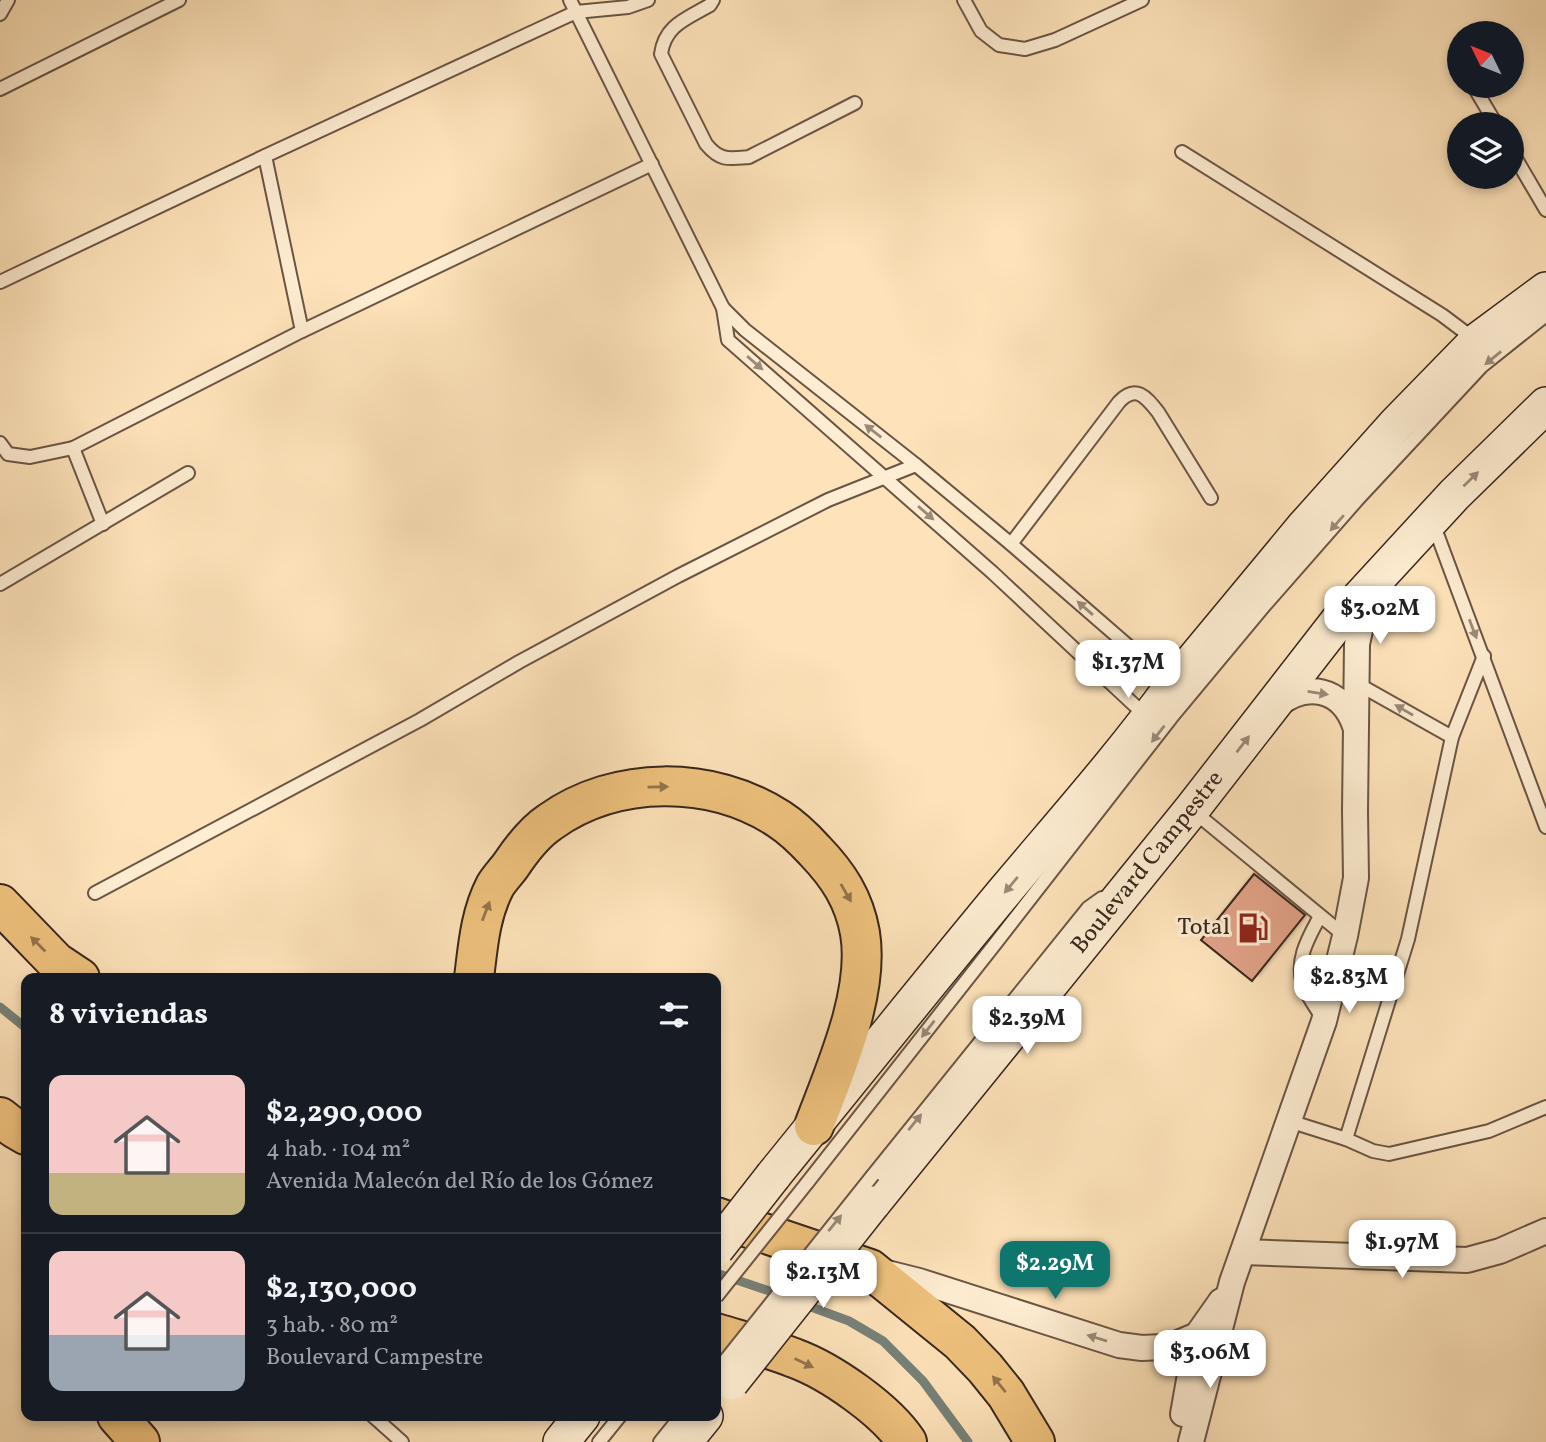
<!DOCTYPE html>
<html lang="es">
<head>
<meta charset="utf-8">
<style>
  :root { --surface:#171b24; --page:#20242c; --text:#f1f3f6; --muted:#9ea1a6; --line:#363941; --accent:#0f766e }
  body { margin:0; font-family:Vollkorn,serif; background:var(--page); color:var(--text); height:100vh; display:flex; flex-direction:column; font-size:26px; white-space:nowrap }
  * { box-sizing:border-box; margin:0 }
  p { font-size:23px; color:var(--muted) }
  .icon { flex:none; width:38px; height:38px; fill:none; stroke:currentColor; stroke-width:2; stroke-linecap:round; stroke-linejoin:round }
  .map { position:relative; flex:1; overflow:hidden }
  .side { position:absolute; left:21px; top:973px; width:700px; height:448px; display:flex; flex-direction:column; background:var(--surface); border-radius:14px; box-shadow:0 4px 10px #0003 }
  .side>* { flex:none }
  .needle { width:46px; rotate:313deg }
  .controls { position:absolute; left:1447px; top:21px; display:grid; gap:14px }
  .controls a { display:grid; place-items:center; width:77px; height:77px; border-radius:50%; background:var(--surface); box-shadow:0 4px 10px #0003; font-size:35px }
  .price { position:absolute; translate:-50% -60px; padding:0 16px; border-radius:14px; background:#fff; color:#222; font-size:23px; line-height:46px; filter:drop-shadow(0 2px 4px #0008) }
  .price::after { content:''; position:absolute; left:50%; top:42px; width:21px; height:16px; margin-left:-10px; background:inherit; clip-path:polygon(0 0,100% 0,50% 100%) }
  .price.active { background:var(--accent); color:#fff }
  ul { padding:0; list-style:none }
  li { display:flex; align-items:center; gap:21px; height:175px; padding:0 28px }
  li+li { border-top:2px solid var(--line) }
  li span { display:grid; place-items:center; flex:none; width:196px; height:140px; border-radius:14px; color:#555 }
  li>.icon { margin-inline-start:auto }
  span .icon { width:84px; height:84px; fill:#fffc; stroke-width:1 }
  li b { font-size:30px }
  h2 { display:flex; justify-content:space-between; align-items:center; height:84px; padding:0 28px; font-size:30px }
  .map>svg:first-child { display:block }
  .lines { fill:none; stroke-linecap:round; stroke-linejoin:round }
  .stream { stroke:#778179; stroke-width:9 }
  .building { fill:#e2a288; stroke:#38261e; stroke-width:2; filter:url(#shadow) }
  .lane-casing { stroke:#6a5545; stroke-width:16 }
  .street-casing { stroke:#6a5545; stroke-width:28 }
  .secondary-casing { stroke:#38261e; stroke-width:38 }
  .primary-casing { stroke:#38261e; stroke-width:42 }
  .lane { stroke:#feedd2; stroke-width:12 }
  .street { stroke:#feedd2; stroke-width:24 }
  .secondary { stroke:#feedd2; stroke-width:35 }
  .primary { stroke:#efc27d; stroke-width:38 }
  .lane-bridge-casing { stroke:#6a5545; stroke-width:16; stroke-linecap:butt }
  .secondary-bridge-casing { stroke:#38261e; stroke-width:38; stroke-linecap:butt }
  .lane-bridge { stroke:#feedd2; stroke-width:12 }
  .secondary-bridge { stroke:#feedd2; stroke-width:35 }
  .oneway { fill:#9b8a78 }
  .oneway2 { fill:#94744e }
  .labels { text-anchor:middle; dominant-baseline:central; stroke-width:6; stroke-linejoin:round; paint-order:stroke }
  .street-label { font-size:24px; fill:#38261e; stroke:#feedd2 }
  .poi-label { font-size:24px; fill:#38261e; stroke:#feedd2; text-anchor:end }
</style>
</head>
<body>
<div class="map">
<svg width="1546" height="1442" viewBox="0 0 1546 1442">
  <defs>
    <filter id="shadow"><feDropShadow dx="6" dy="-6" stdDeviation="2" flood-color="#0004"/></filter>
  </defs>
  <rect width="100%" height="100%" fill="#fee3ba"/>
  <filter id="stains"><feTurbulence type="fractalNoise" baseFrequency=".00286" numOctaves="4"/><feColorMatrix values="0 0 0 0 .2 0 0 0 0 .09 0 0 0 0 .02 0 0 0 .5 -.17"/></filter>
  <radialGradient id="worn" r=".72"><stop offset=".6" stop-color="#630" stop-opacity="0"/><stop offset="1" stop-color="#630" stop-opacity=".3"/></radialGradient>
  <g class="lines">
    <g class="stream">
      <polyline points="0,1007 26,1028"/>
      <polyline points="716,1273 784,1296"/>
      <polyline points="803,1304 849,1321 883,1341 923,1381 968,1442"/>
    </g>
  </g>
  <polygon class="building" points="1254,874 1305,915 1252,981 1201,940"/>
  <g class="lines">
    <g class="lane-casing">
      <g id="lane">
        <polyline points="570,0 723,308 728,340 993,573 1145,715"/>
        <path d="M713,0l-3,5c-24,14 -45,20 -49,49l45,90c14,17 22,15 43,13l106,-54"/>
        <polyline points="964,0 981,31 999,45 1025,49 1055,40 1142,0"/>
        <polyline points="0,14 8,0"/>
        <polyline points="1474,87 1496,124"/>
        <polyline points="0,89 179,0"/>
        <polyline points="1182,152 1442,315 1474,339"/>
        <polyline points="1512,152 1546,210"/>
        <polyline points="265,156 302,331"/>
        <polyline points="0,282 265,156 576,12 628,7 648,0"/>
        <polyline points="723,308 745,330 916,465 1011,544 1171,683"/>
        <polyline points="0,443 8,454 30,457 73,448 302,331 652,164"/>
        <polyline points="73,448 103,524"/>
        <polyline points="1433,523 1546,827"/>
        <path d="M1011,544l108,-142c17,-18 27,-5 39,10l53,86"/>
        <polyline points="0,584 188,473"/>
        <polyline points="1484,656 1452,737 1408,939 1346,1139 1373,1151 1389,1154 1489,1131 1546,1107"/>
        <polyline points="1356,683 1452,737"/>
        <polyline points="1192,810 1345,936"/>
        <polyline points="95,893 420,720 519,662 678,576 828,500 916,465"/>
        <path d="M1320,916c-11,21 -25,43 -17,68 3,11 13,23 19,34"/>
        <polyline points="1289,1121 1346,1139"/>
        <polyline points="873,1175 1088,908 1102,898"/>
        <polyline points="807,1183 995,944 1171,718 1265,605 1358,499 1482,366 1546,315"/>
        <polyline points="373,1416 402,1442"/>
        <polyline points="599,1442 620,1416"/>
        <polyline points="660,1442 681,1416"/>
      </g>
    </g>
    <g class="street-casing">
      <g id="street">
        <path d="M1276,706c30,-25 66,-18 79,20"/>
        <polyline points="1243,1252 1467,1260 1500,1251 1546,1231"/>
        <polyline points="883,1272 919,1281 1119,1345 1142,1348 1163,1347 1178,1343 1197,1335 1221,1301"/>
        <polyline points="1183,1414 1197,1335"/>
        <polyline points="1191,1442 1232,1282 1324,1021 1345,936 1356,878 1355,811 1357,644 1361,626 1378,590"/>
      </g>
    </g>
    <g class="secondary-casing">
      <g id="secondary">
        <path d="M773,1176c77,-95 154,-191 232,-285 57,-68 116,-134 168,-206l131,-158 93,-104 80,-82 69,-51"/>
        <path id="s1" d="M872,1204l320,-395 147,-189 115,-125 92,-90"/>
        <polyline points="561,1442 582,1416"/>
        <polyline points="684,1442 705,1416"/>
      </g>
    </g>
    <g class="primary-casing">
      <g id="primary">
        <polyline points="0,904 56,962 80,978"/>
        <path d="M474,978c4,-32 6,-63 21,-92 4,-7 11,-14 16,-21 10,-15 24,-33 39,-43 66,-47 161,-47 229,-3 14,9 25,20 36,32 23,24 39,48 45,82 10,60 -25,137 -46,193"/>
        <polyline points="0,1117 14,1128 26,1135"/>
        <polyline points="716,1217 870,1269 960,1342 985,1368 1006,1394 1035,1442"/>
        <path d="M716,1333c26,8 53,15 78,25 36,13 92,52 113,84"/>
        <polyline points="117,1416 140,1442"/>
      </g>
    </g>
    <use href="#lane" class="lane"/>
    <use href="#street" class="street"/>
    <use href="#secondary" class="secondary"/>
    <use href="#primary" class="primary"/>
    <g class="lane-bridge-casing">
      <g id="lane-bridge">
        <polyline points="716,1297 807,1183"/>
        <polyline points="716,1372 873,1175"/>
      </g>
    </g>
    <g class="secondary-bridge-casing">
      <g id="secondary-bridge">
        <polyline points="716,1249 773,1176"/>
        <polyline points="731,1382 872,1204"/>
      </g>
    </g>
    <use href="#lane-bridge" class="lane-bridge"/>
    <use href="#secondary-bridge" class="secondary-bridge"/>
  </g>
  <defs><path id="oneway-solid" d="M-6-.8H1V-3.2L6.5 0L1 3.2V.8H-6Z" transform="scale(1.75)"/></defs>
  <g class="oneway">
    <use href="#oneway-solid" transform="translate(1493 358) rotate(141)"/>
    <use href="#oneway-solid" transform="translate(755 363) rotate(41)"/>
    <use href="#oneway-solid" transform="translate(873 431) rotate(-142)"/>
    <use href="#oneway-solid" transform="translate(1471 479) rotate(-44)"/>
    <use href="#oneway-solid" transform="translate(926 513) rotate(41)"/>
    <use href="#oneway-solid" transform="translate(1337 523) rotate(131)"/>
    <use href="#oneway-solid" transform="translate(1085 608) rotate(-139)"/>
    <use href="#oneway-solid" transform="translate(1473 629) rotate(69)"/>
    <use href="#oneway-solid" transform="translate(1318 693) rotate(9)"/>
    <use href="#oneway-solid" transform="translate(1404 710) rotate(-150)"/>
    <use href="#oneway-solid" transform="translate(1158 734) rotate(128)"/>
    <use href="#oneway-solid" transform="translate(1243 744) rotate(-52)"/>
    <use href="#oneway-solid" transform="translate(1011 885) rotate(130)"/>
    <use href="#oneway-solid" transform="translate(928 1029) rotate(128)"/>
    <use href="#oneway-solid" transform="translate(915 1122) rotate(-51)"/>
    <use href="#oneway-solid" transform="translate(835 1223) rotate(-51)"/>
    <use href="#oneway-solid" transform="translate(1097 1338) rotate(-163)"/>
  </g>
  <g class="oneway2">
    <use href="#oneway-solid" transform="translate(658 787) rotate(-1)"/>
    <use href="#oneway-solid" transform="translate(846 893) rotate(60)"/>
    <use href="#oneway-solid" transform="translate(486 911) rotate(-69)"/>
    <use href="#oneway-solid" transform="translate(38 944) rotate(-135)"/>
    <use href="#oneway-solid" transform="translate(804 1363) rotate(26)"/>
    <use href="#oneway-solid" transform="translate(999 1384) rotate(-129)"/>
  </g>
  <defs>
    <g id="fuel-bare" transform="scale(2.415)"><path d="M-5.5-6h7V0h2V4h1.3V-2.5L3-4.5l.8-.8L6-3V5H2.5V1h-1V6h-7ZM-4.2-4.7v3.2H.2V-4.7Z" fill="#8f2418" stroke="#feedd2" stroke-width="2.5" paint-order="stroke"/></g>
  </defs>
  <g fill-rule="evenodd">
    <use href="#fuel-bare" x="1253" y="928"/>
  </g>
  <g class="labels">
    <g class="street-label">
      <text stroke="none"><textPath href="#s1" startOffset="439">Boulevard Campestre</textPath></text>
    </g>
    <g class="poi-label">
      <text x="1230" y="928">Total</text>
    </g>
  </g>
  <rect width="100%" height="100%" filter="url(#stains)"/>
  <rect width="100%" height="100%" fill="url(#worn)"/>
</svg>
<div class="controls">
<a><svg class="needle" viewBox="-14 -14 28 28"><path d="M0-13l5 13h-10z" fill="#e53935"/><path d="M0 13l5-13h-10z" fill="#9ea1a6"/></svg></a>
<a><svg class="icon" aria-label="layers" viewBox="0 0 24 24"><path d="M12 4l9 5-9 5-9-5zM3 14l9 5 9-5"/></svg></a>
</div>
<b class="price" style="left:1380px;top:646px">$3.02M</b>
<b class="price" style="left:1128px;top:700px">$1.37M</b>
<b class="price" style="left:1349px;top:1015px">$2.83M</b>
<b class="price" style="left:1027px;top:1056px">$2.39M</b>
<b class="price" style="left:1402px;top:1280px">$1.97M</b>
<b class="price active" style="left:1055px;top:1301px">$2.29M</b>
<b class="price" style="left:823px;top:1310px">$2.13M</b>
<b class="price" style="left:1210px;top:1390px">$3.06M</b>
<section class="side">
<h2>8 viviendas<svg class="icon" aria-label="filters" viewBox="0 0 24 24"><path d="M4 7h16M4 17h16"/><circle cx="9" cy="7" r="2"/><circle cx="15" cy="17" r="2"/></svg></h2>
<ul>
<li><span style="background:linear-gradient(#f6c9c9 70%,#c2b280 0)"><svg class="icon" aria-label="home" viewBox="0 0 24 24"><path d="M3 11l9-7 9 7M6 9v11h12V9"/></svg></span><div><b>$2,290,000</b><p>4 hab. · 104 m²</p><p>Avenida Malecón del Río de los Gómez</p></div></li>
<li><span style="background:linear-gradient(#f6c9c9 60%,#9aa5b1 0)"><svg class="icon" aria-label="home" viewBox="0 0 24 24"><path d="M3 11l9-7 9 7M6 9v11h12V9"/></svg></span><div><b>$2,130,000</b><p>3 hab. · 80 m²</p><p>Boulevard Campestre</p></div></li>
</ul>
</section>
</div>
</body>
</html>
